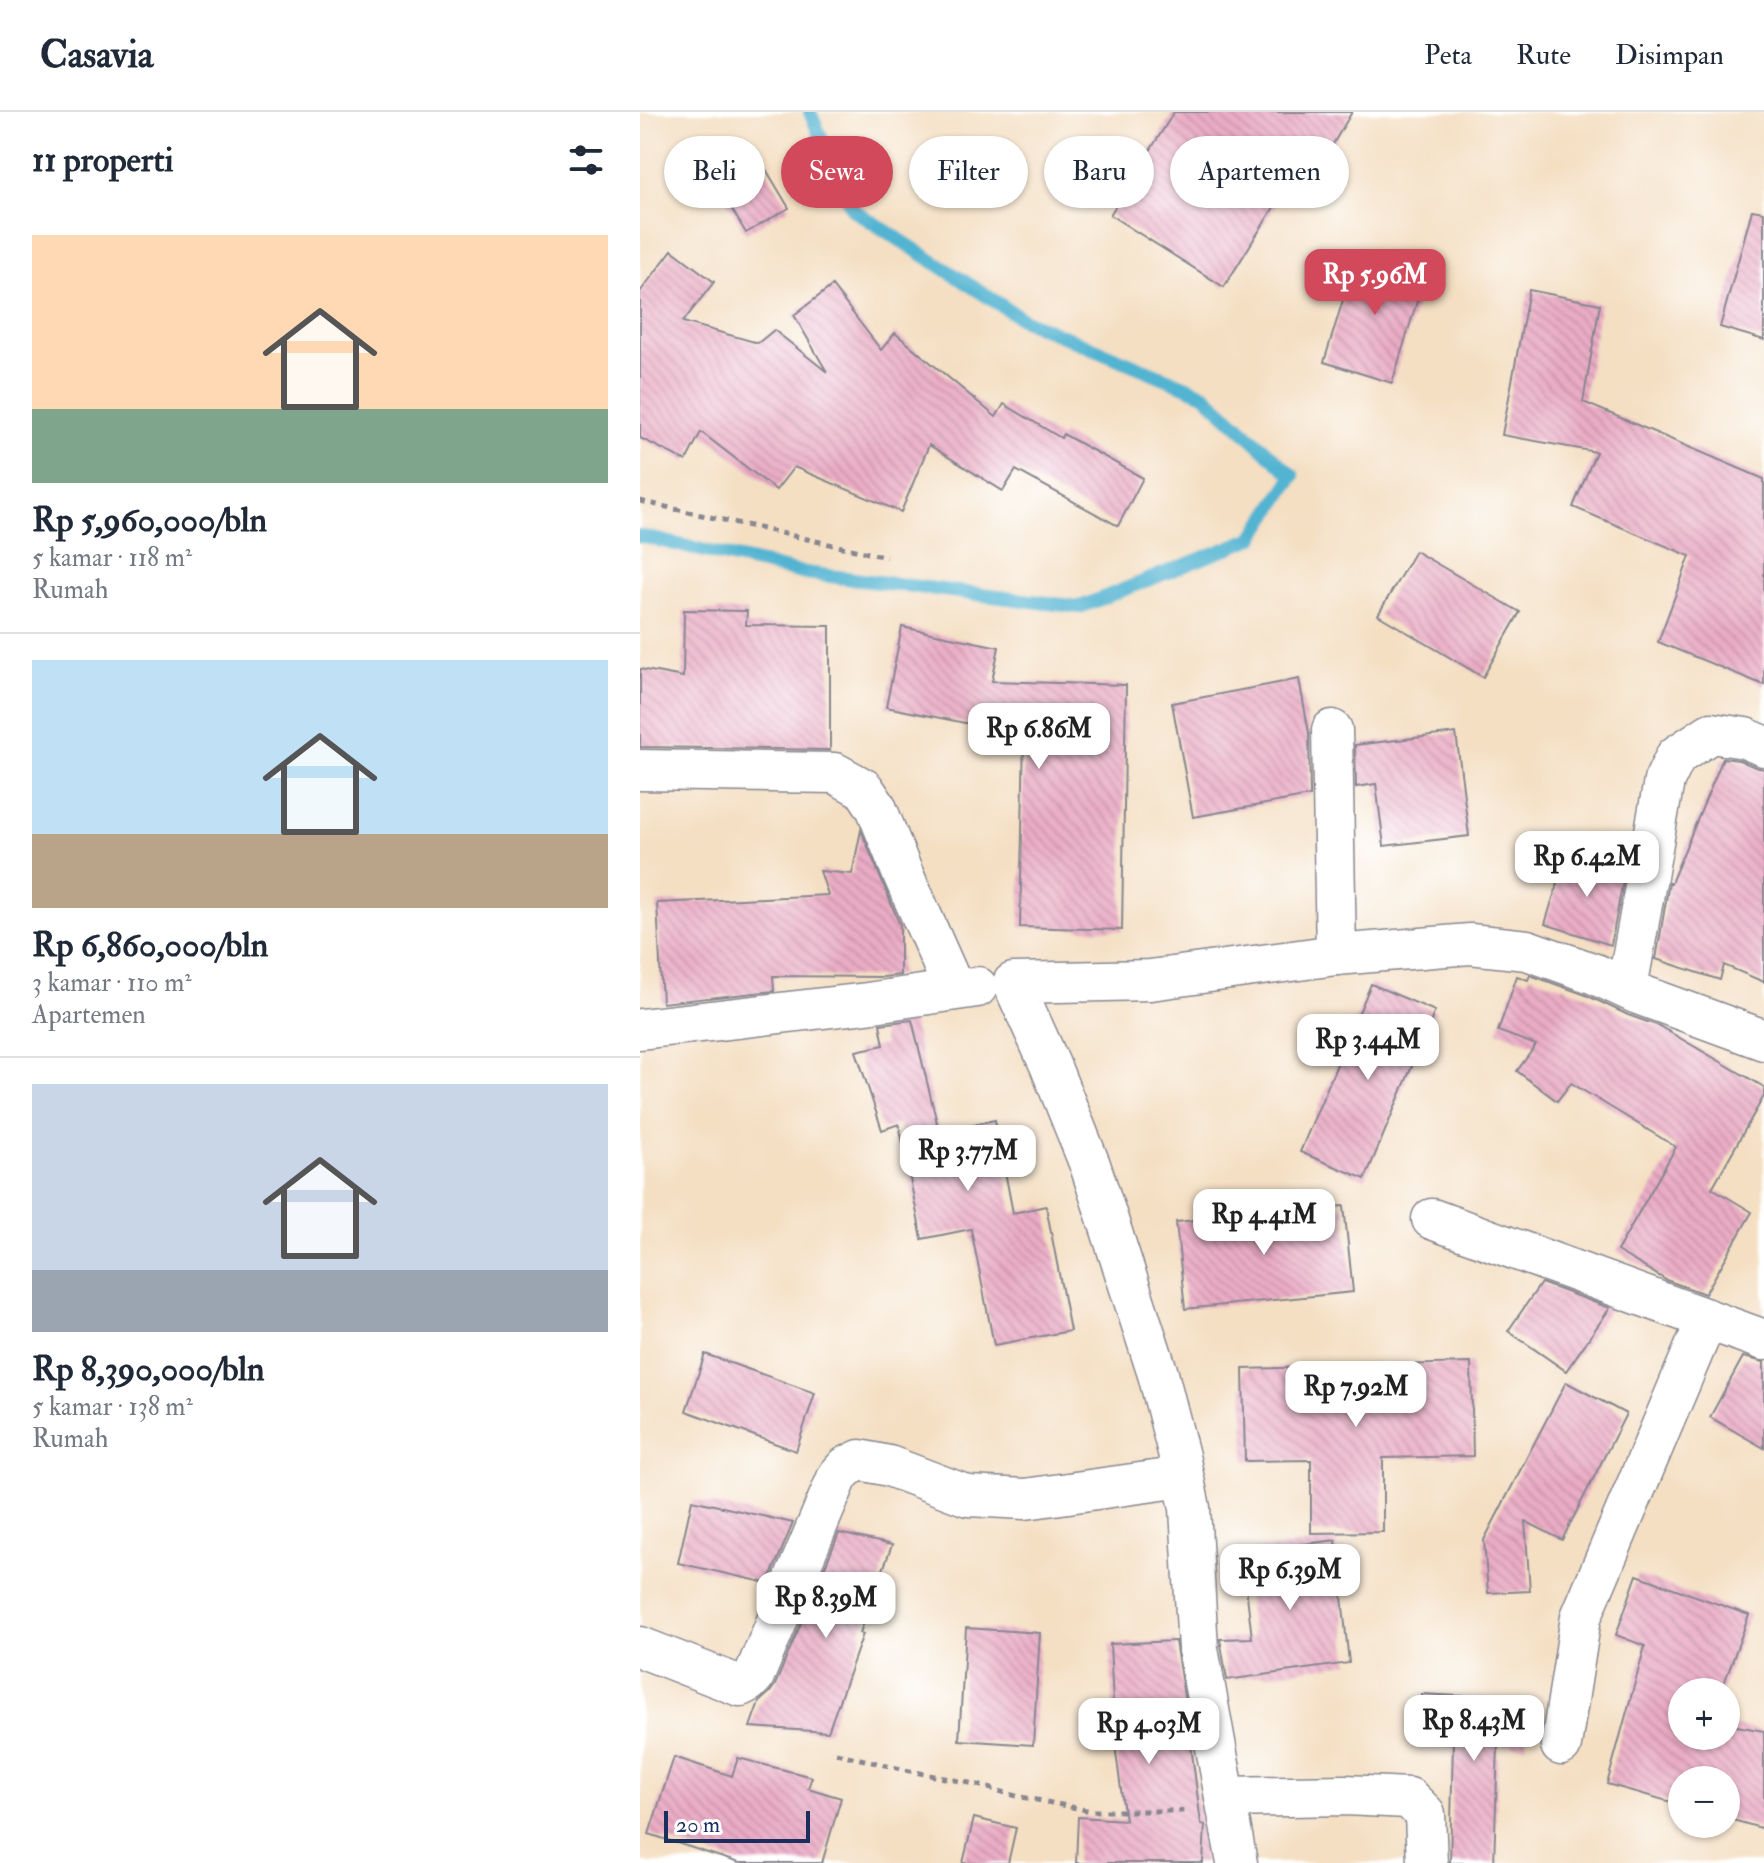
<!DOCTYPE html>
<html lang="id">
<head>
<meta charset="utf-8">
<style>
  :root { --surface:#fff; --page:#f2f2f3; --text:#1f2937; --muted:#747a83; --line:#e0e1e3; --accent:#d1495b }
  body { margin:0; font-family:"IM FELL Double Pica",serif; background:var(--page); color:var(--text); height:100vh; display:flex; flex-direction:column; font-size:30px; white-space:nowrap }
  * { box-sizing:border-box; margin:0 }
  p { font-size:26px; color:var(--muted) }
  .icon { flex:none; width:44px; height:44px; fill:none; stroke:currentColor; stroke-width:2; stroke-linecap:round; stroke-linejoin:round }
  .map { position:relative; flex:1; overflow:hidden }
  .details { display:flex; flex-direction:column; background:var(--surface); width:640px }
  .details>* { flex:none }
  .top-card { position:absolute; left:24px; top:24px; width:760px; height:72px; display:flex; gap:16px }
  .buttons { position:absolute; left:1028px; top:1566px; display:grid; gap:16px }
  .buttons a { display:grid; place-items:center; width:72px; height:72px; border-radius:50%; background:var(--surface); box-shadow:0 2px 6px #0004; font-size:40px }
  .scale { position:absolute; left:24px; bottom:20px; width:146px; box-sizing:border-box; padding-left:8px; border:4px solid #1b2f5e; border-top:0; font-size:22px; line-height:28px; white-space:nowrap; color:#1b2f5e; -webkit-text-stroke:6px #fff; paint-order:stroke }
  .price { position:absolute; translate:-50% -68px; padding:0 18px; border-radius:16px; background:#fff; color:#222; font-size:26px; line-height:52px; filter:drop-shadow(0 2px 4px #0008) }
  .price::after { content:''; position:absolute; left:50%; top:48px; width:24px; height:18px; margin-left:-12px; background:inherit; clip-path:polygon(0 0,100% 0,50% 100%) }
  .price.active { background:var(--accent); color:#fff }
  ul { padding:0; list-style:none }
  li { display:grid; align-content:center; gap:16px; height:424px; padding:0 32px }
  li+li { border-top:2px solid var(--line) }
  li span { display:grid; place-items:center; height:248px; border-radius:0px; color:#555 }
  li>.icon { margin-inline-start:auto }
  span .icon { width:144px; height:144px; fill:#fffc; stroke-width:1 }
  li b { font-size:34px }
  h2 { display:flex; justify-content:space-between; align-items:center; height:96px; padding:0 32px; font-size:34px }
  .tag { padding:0 28px; border-radius:36px; background:var(--surface); box-shadow:0 2px 6px #0004; font-size:28px; line-height:72px }
  .tag.active { background:var(--accent); color:#fff }
  header { display:flex; align-items:center; gap:48px; box-sizing:border-box; height:112px; padding:0 40px; background:var(--surface); border-bottom:2px solid var(--line) }
  header strong { font-size:38px }
  nav { display:flex; gap:44px; margin-inline-start:auto; font-size:28px }
  main { display:flex; flex:1; min-height:0 }
  .map>svg:first-child { display:block }
  .lines { fill:none; stroke-linecap:round; stroke-linejoin:round }
  .stream { stroke:#53b4d1; stroke-width:14 }
  .building { fill:url(#building-back-hatch) }
  .minor-casing { stroke:#888790; stroke-width:43 }
  .path { stroke:#888790; stroke-width:5; stroke-dasharray:6 6; stroke-linecap:butt }
  .minor { stroke:#fff; stroke-width:40 }
</style>
</head>
<body>
<header>
<strong>Casavia</strong>
<nav><a>Peta</a><a>Rute</a><a>Disimpan</a></nav>
</header>
<main>
<section class="details">
<h2>11 properti<svg class="icon" aria-label="filters" viewBox="0 0 24 24"><path d="M4 7h16M4 17h16"/><circle cx="9" cy="7" r="2"/><circle cx="15" cy="17" r="2"/></svg></h2>
<ul>
<li><span style="background:linear-gradient(#ffd9b3 70%,#7fa58c 0)"><svg class="icon" aria-label="home" viewBox="0 0 24 24"><path d="M3 11l9-7 9 7M6 9v11h12V9"/></svg></span><div><b>Rp 5,960,000/bln</b><p>5 kamar · 118 m²</p><p>Rumah</p></div></li>
<li><span style="background:linear-gradient(#bfe0f5 70%,#b9a48a 0)"><svg class="icon" aria-label="home" viewBox="0 0 24 24"><path d="M3 11l9-7 9 7M6 9v11h12V9"/></svg></span><div><b>Rp 6,860,000/bln</b><p>3 kamar · 110 m²</p><p>Apartemen</p></div></li>
<li><span style="background:linear-gradient(#c9d6e8 75%,#9aa5b1 0)"><svg class="icon" aria-label="home" viewBox="0 0 24 24"><path d="M3 11l9-7 9 7M6 9v11h12V9"/></svg></span><div><b>Rp 8,390,000/bln</b><p>5 kamar · 138 m²</p><p>Rumah</p></div></li>
</ul>
</section>
<div class="map">
<svg width="1124" height="1751" viewBox="0 0 1124 1751">
  <defs>
    <pattern id="building-back-hatch" width="6" height="6" patternUnits="userSpaceOnUse" patternTransform="scale(2)"><rect width="6" height="6" fill="#eaacc4"/><path d="M-1 5l2 2M0 0l6 6M5-1l2 2" fill="none" stroke="#c894ab"/></pattern>
  </defs>
  <rect width="100%" height="100%" fill="#fff"/>
  <filter id="ink" filterUnits="userSpaceOnUse"><feTurbulence type="fractalNoise" baseFrequency=".0125" numOctaves="2"/><feDisplacementMap in="SourceGraphic" scale="16" xChannelSelector="R" yChannelSelector="G"/><feConvolveMatrix kernelMatrix="1 2 1 2 8 2 1 2 1" color-interpolation-filters="sRGB"/></filter>
  <filter id="wash" filterUnits="userSpaceOnUse"><feTurbulence type="fractalNoise" baseFrequency=".006" numOctaves="4" result="noise"/><feDisplacementMap in="SourceGraphic" scale="32" xChannelSelector="R" yChannelSelector="G"/><feGaussianBlur stdDeviation="1.8" result="paint"/><feColorMatrix in="noise" values="0 0 0 0 0 0 0 0 0 0 0 0 0 0 0 0 0 1.4 0 .05"/><feComposite in="paint" operator="in"/></filter>
  <g filter="url(#wash)">
    <rect width="100%" height="100%" fill="#f4dfc3"/>
    <g class="lines">
      <polyline class="stream" points="0,424 157,460 440,495 613,426 653,364 564,282 384,208 212,97 170,0"/>
    </g>
    <g id="blocks">
      <g class="building">
        <polygon points="534,0 712,0 671,69 656,60 584,175 470,103"/>
        <polygon points="118,44 149,96 106,121 82,81 82,65"/>
        <polygon points="1112,98 1124,100 1124,228 1080,215"/>
        <polygon points="32,138 74,170 43,210 118,231 134,218 187,260 154,203 192,174 241,238 255,221 356,305 364,292 421,326 423,322 503,366 478,414 376,358 363,379 289,333 261,400 154,355 136,378 61,320 46,349 0,326 0,180"/>
        <polygon points="718,139 786,160 752,271 684,250"/>
        <polygon points="889,178 960,192 943,290 1124,367 1124,573 1018,530 1050,444 933,395 956,340 862,323"/>
        <polygon points="775,439 880,500 843,565 738,503"/>
        <polygon points="44,498 107,499 106,513 190,514 190,638 0,635 0,557 43,565"/>
        <polygon points="262,515 359,535 352,569 486,573 482,818 380,815 384,623 246,595"/>
        <polygon points="659,567 669,621 670,684 553,705 532,591"/>
        <polygon points="816,621 829,724 744,734 736,672 716,675 715,633"/>
        <polygon points="1083,646 1099,648 1115,655 1124,657 1124,870 1084,853 1080,868 1016,847 1029,771 1031,771"/>
        <polygon points="221,718 260,813 260,863 243,865 133,864 134,879 22,891 17,791 188,783 180,759 212,762"/>
        <polygon points="927,740 985,758 971,833 905,812"/>
        <polygon points="890,863 946,883 988,903 1019,914 1124,975 1124,984 1072,1076 1112,1100 1065,1182 1026,1168 977,1139 1036,1035 931,971 917,989 877,959 896,933 858,919 877,864 888,868"/>
        <polygon points="731,872 795,899 725,1067 660,1040"/>
        <polygon points="272,908 299,1019 355,1008 373,1101 406,1094 430,1219 354,1233 331,1117 282,1127 259,1012 242,1018 216,939 244,933 240,912"/>
        <polygon points="704,1094 713,1180 545,1197 536,1110"/>
        <polygon points="901,1171 970,1196 926,1259 868,1219"/>
        <polygon points="65,1242 175,1281 156,1339 46,1299"/>
        <polygon points="1103,1245 1124,1250 1124,1336 1070,1305"/>
        <polygon points="831,1251 833,1344 743,1346 743,1420 671,1421 671,1348 605,1349 603,1257"/>
        <polygon points="926,1270 986,1302 922,1428 885,1409 890,1479 848,1481 844,1428"/>
        <polygon points="52,1388 153,1411 128,1471 38,1451"/>
        <polygon points="199,1421 252,1433 220,1521 223,1522 188,1620 110,1615 119,1590 130,1580 135,1573"/>
        <polygon points="696,1428 709,1551 587,1568 580,1527 612,1526 602,1440"/>
        <polygon points="997,1463 1109,1503 1081,1580 1042,1580 1042,1624 1086,1624 1086,1612 1124,1619 1124,1717 1086,1706 1086,1668 1042,1668 1042,1693 967,1672 1005,1534 976,1523"/>
        <polygon points="326,1516 400,1521 393,1633 319,1628"/>
        <polygon points="535,1529 548,1609 561,1712 565,1713 563,1751 436,1751 438,1705 485,1708 472,1610 474,1610 470,1532"/>
        <polygon points="782,1582 888,1588 886,1634 858,1633 854,1751 810,1751 813,1631 780,1629"/>
        <polygon points="34,1645 92,1664 98,1646 172,1665 168,1676 201,1686 182,1751 99,1751 9,1722"/>
        <polygon points="334,1706 376,1716 368,1751 323,1751"/>
      </g>
    </g>
  </g>
  <g filter="url(#ink)">
    <use href="#blocks" fill-opacity="0" stroke="#888790" stroke-width="2"/>
    <g class="lines">
      <g class="minor-casing">
        <g id="minor">
          <polyline points="692,618 696,843"/>
          <polyline points="0,658 195,661 224,677 236,695 262,760 314,877"/>
          <polyline points="987,876 1024,669 1036,644 1071,621 1105,626 1124,634"/>
          <polyline points="0,917 227,891 337,875"/>
          <polyline points="792,1107 1124,1228"/>
          <polyline points="0,1535 100,1574 108,1570 114,1564 198,1364 206,1355 220,1348 249,1354 328,1384 385,1387 543,1365"/>
          <polyline points="921,1633 941,1505 1067,1207"/>
          <polyline points="585,1685 705,1683 769,1686 785,1702 787,1751"/>
          <polyline points="597,1751 558,1537 550,1396 539,1344 518,1262 450,1053 410,953 373,871 510,868 696,843 830,832 887,838 955,862 998,882 1124,928"/>
        </g>
      </g>
      <g class="path">
        <polyline points="0,389 246,445"/>
        <polyline points="196,1641 265,1658 334,1672 377,1684 451,1699 544,1699"/>
      </g>
      <use href="#minor" class="minor"/>
    </g>
  </g>
</svg>
<div class="buttons">
<a>+</a>
<a>−</a>
</div>
<div class="scale">20 m</div>
<b class="price active" style="left:735px;top:205px">Rp 5.96M</b>
<b class="price" style="left:399px;top:659px">Rp 6.86M</b>
<b class="price" style="left:947px;top:787px">Rp 6.42M</b>
<b class="price" style="left:728px;top:970px">Rp 3.44M</b>
<b class="price" style="left:328px;top:1081px">Rp 3.77M</b>
<b class="price" style="left:624px;top:1145px">Rp 4.41M</b>
<b class="price" style="left:716px;top:1317px">Rp 7.92M</b>
<b class="price" style="left:650px;top:1500px">Rp 6.39M</b>
<b class="price" style="left:186px;top:1528px">Rp 8.39M</b>
<b class="price" style="left:834px;top:1651px">Rp 8.43M</b>
<b class="price" style="left:509px;top:1654px">Rp 4.03M</b>
<div class="top-card">
<a class="tag">Beli</a>
<a class="tag active">Sewa</a>
<a class="tag">Filter</a>
<a class="tag">Baru</a>
<a class="tag">Apartemen</a>
</div>
</div>
</main>
</body>
</html>
